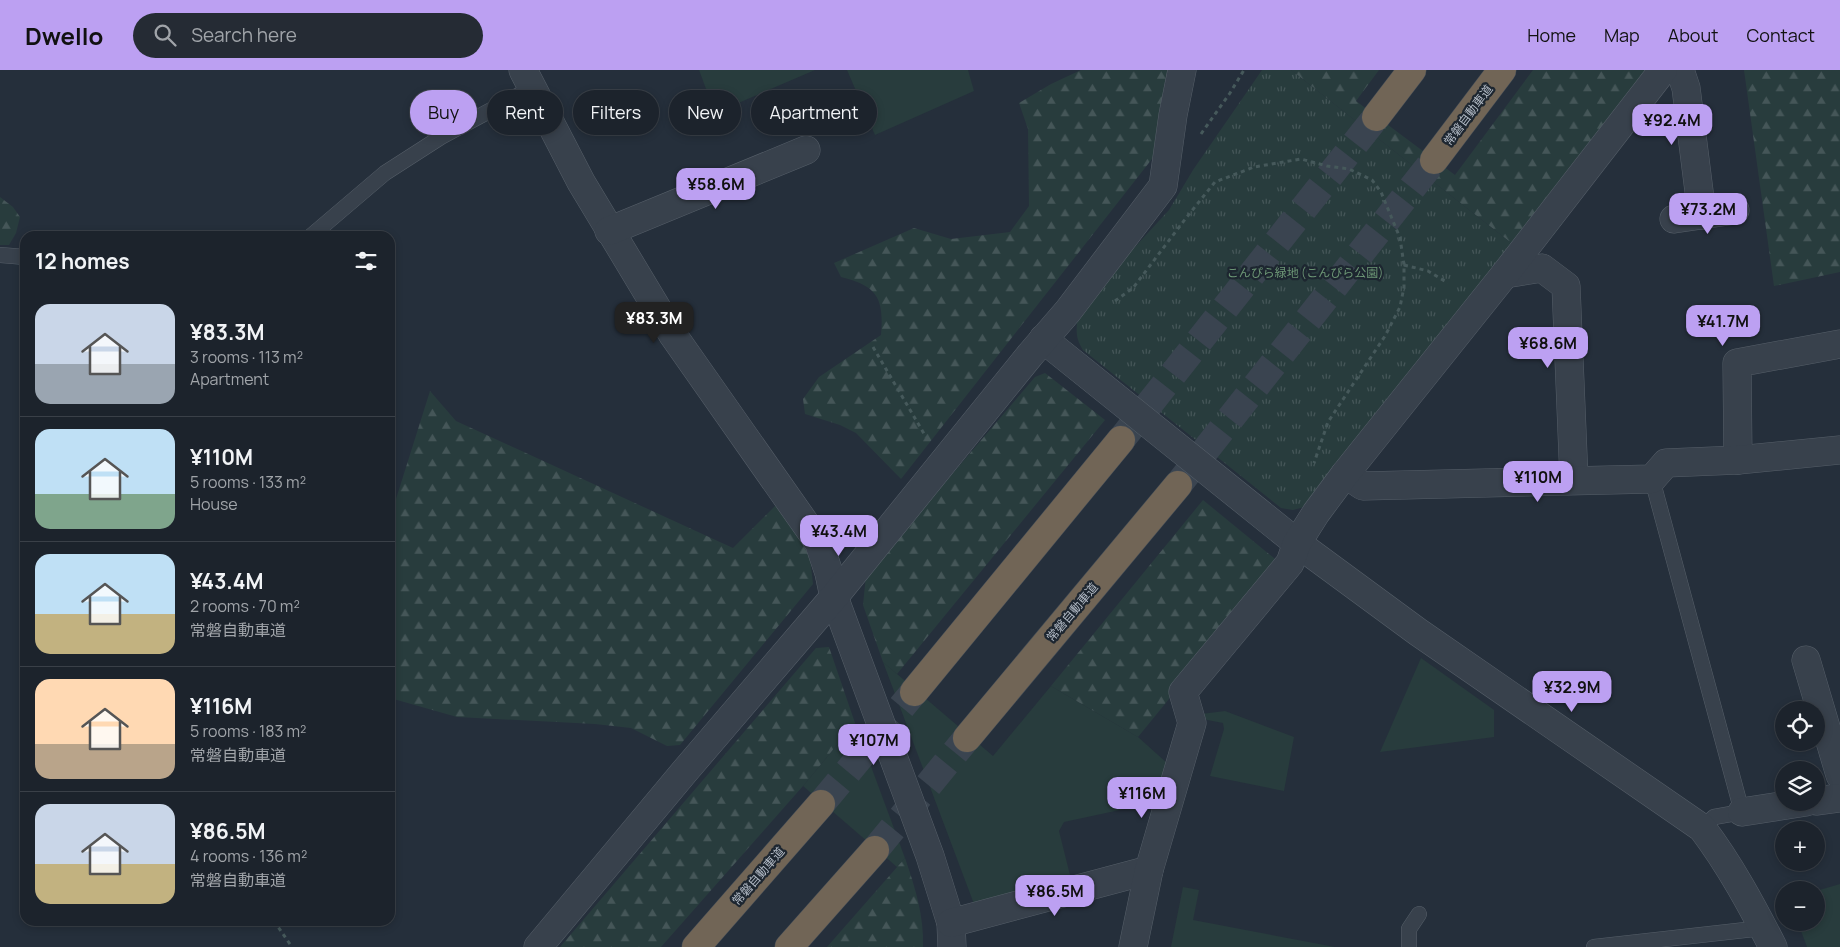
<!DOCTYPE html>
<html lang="en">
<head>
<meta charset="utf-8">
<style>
  :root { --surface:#1c232c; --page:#252b34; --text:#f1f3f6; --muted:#a0a4a9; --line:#3a4048; --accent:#bca0f2 }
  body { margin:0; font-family:Manrope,"Noto Sans JP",sans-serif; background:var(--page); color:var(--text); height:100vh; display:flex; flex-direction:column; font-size:19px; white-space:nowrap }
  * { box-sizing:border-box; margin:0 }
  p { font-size:16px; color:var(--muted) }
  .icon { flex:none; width:28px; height:28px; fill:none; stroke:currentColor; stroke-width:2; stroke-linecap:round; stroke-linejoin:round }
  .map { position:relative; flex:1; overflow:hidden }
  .details { position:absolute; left:20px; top:161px; width:375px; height:695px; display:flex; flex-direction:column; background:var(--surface); border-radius:15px; box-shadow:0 2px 8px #0003,0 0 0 1px var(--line) }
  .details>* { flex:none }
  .banner { position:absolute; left:410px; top:20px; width:475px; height:45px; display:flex; gap:10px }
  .tools { position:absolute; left:1775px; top:631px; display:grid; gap:10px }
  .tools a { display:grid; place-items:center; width:50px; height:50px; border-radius:50%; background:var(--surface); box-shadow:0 2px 8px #0003,0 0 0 1px var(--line); font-size:25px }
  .price { position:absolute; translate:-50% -42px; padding:0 11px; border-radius:10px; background:var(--accent); color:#111; font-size:16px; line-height:32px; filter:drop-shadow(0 1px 2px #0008) }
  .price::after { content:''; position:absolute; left:50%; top:30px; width:15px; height:11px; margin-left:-8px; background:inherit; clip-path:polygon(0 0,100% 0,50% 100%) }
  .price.active { background:#222; color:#fff }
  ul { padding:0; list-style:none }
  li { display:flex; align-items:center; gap:15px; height:125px; padding:0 15px }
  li+li { border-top:1px solid var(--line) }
  li span { display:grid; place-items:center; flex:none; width:140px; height:100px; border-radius:15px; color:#555 }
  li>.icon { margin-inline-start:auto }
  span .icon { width:60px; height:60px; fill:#fffc; stroke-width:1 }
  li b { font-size:21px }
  h2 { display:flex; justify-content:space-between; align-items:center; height:60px; padding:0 15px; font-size:21px }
  .tag { padding:0 18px; border-radius:22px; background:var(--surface); box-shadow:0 2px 8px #0003,0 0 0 1px var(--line); font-size:18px; line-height:45px }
  .tag.active { background:var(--accent); color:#111 }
  header { display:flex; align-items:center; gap:30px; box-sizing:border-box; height:70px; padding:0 25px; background:var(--accent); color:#111 }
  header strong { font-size:24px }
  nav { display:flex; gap:28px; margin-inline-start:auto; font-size:18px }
  .search { width:350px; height:45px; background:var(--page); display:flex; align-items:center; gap:12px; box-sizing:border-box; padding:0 18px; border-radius:28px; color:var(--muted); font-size:19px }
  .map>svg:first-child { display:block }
  .grass { fill:#283c3d }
  .forest { fill:url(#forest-firs) }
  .park { fill:url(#park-tufts) }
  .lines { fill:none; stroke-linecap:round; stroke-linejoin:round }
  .highway-tunnel { stroke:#3a4450; stroke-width:28; stroke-dasharray:28 14; stroke-linecap:butt }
  .lane-casing { stroke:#565f69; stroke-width:16 }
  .street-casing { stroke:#565f69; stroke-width:29 }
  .highway-casing { stroke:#434c56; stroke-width:29 }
  .path { stroke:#46595b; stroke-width:3; stroke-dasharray:4 4; stroke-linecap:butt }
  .lane { stroke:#38414c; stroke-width:15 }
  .street { stroke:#38414c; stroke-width:28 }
  .highway { stroke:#716556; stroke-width:28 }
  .labels { text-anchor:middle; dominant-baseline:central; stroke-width:4.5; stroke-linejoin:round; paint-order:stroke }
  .street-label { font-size:12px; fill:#b4bcc7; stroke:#1d2630 }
  .park-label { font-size:12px; fill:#6c9675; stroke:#1d2630 }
</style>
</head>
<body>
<header>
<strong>Dwello</strong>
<div class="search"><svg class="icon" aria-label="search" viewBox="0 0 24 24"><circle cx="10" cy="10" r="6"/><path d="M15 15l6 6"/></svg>Search here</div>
<nav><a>Home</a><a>Map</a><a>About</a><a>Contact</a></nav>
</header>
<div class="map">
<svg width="1840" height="877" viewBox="0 0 1840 877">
  <defs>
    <pattern id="forest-firs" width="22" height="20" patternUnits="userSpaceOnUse" patternTransform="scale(1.25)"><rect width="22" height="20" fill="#283c3d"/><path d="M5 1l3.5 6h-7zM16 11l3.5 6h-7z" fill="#455658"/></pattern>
    <pattern id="park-tufts" width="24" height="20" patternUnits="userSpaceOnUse" patternTransform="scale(1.25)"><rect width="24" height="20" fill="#283c3d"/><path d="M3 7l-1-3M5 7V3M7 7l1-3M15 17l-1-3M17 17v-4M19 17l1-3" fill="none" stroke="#455658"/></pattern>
  </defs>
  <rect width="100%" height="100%" fill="#252f3b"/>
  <g class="grass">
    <polygon points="699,0 815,0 715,43"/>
    <polygon points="847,0 968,0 974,21 875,65"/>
    <polygon points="1421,588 1494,640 1494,667 1380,682"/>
    <polygon points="883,592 993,686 1051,616 1138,667 1167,693 1157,732 1064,752 1059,761 1071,809 974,834"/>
    <polygon points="1225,641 1294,667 1284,721 1210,706 1224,659 1223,653 1202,649 1201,644"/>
    <polygon points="855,653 905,788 897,797 803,716"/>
    <polygon points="1840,814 1840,877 1807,877 1798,853 1816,852 1816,821"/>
    <polygon points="1183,817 1199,820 1193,850 1335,877 1171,877"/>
  </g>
  <g class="forest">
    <path d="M1081,0h90l-12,80 -258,329 -45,-46 -16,-8 -35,-11 -2,-15 16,-22 62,-42c3,-36 -3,-49 -40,-58l-7,-14 80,-35 37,11 59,-7 19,-26 -1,-77 -9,-26 32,-19z"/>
    <polygon points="1291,0 1379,0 1356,31 1455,105 1533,0 1647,0 1515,176"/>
    <polygon points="1744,0 1840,0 1840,202 1774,216"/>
    <polygon points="0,127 13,137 20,147 16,163 9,175 0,175"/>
    <polygon points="1045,303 1105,350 897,604 883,592 863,535 866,505 1035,307"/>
    <polygon points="430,321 456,351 733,478 777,434 809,479 813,514 680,675 667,676 631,658 595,654 457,647 390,628 390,448"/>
    <polygon points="1203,430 1280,493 1138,667 1051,616"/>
    <polygon points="829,577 855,653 803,716 661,877 560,877 816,578"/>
    <path d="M905,788c10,29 19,58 18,89h-96z"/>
  </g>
  <path class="park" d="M1262,0h29l224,176 -207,260 -15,4 -12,-2 -198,-158c-6,-9 -7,-16 -6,-27l35,-51 57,-62 24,-40z"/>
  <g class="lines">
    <g class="highway-tunnel">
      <polyline points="1121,370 1376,47"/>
      <polyline points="1178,415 1434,90"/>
      <polyline points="821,734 914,622"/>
      <polyline points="875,780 967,668"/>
    </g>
    <g class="lane-casing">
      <g id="lane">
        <polyline points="311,166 385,103 441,67 532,18"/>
        <polyline points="0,185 25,187"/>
        <polyline points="1652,409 1742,742 1714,747 1702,758"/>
        <polyline points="1409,877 1409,859 1419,844"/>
        <polyline points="1594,877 1763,858"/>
      </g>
    </g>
    <g class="street-casing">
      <g id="street">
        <polyline points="523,0 581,112 673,265 819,473 829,503 834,527 930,786 951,853 952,877"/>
        <polyline points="1680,0 1686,18 1702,145"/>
        <polyline points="1674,149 1735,140"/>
        <polyline points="609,161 806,80"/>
        <polyline points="1505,204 1542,198 1566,216 1574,410"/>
        <path d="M1043,269l254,204 121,89 284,196c28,37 50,78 71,119"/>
        <polyline points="1738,390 1737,293 1840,274"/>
        <polyline points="1345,404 1363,416 1652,409 1666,393 1738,390 1840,380"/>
        <polyline points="1806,590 1840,705"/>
        <polyline points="1816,731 1840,728"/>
        <polyline points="1742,742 1806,732"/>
        <polyline points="951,853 1149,800"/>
        <polyline points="538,877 685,701 834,527 1030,285 1068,241 1163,116 1173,45 1182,0"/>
        <polyline points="1133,877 1149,800 1192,653 1183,622 1290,493 1297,473 1316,443 1345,404 1505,204 1663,0"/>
      </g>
    </g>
    <g class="highway-casing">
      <g id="highway">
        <polyline points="1376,47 1412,0"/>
        <polyline points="1434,90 1502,0"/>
        <polyline points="914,622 1121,370"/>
        <polyline points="967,668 1178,415"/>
        <polyline points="696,877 821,734"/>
        <polyline points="789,877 875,780"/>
      </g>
    </g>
    <g class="path">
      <polyline points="1201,64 1230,23 1244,0"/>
      <polyline points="1404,195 1428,201 1448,213"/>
      <polyline points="1115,231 1133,218 1186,148 1215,112 1254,97 1301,89 1327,96 1349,99 1372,110 1381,122 1400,168 1404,195 1404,217 1400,237 1385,266 1328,352 1314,393"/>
      <polyline points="873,277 926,367"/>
      <polyline points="274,851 292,877"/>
    </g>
    <use href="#lane" class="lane"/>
    <use href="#street" class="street"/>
    <use href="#highway" class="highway"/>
  </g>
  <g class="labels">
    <g class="street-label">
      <text transform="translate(1468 45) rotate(-53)">常磐自動車道</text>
      <text transform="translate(1072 542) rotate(-50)">常磐自動車道</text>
      <text transform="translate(758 806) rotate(-49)">常磐自動車道</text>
    </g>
    <g class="park-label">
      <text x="1305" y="202">こんぴら緑地 (こんぴら公園)</text>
    </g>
  </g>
</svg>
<div class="tools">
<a><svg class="icon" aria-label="locate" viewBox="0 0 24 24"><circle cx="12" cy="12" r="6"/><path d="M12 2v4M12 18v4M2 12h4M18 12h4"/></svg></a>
<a><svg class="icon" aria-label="layers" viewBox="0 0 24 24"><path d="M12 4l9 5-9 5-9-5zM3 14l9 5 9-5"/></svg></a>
<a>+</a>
<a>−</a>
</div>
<b class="price" style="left:1672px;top:76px">¥92.4M</b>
<b class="price" style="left:716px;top:140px">¥58.6M</b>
<b class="price" style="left:1708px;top:165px">¥73.2M</b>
<b class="price active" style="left:654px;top:274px">¥83.3M</b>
<b class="price" style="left:1723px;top:277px">¥41.7M</b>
<b class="price" style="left:1548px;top:299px">¥68.6M</b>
<b class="price" style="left:1538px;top:433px">¥110M</b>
<b class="price" style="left:839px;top:487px">¥43.4M</b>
<b class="price" style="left:1572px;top:643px">¥32.9M</b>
<b class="price" style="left:874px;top:696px">¥107M</b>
<b class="price" style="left:1142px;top:749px">¥116M</b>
<b class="price" style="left:1055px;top:847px">¥86.5M</b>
<div class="banner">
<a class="tag active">Buy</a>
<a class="tag">Rent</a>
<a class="tag">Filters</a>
<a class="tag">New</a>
<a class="tag">Apartment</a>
</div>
<section class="details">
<h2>12 homes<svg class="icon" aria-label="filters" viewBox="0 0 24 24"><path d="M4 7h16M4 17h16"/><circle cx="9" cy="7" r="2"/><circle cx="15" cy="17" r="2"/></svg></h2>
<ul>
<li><span style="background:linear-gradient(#c9d6e8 60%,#9aa5b1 0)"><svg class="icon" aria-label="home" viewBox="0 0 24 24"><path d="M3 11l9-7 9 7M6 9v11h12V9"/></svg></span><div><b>¥83.3M</b><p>3 rooms · 113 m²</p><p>Apartment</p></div></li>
<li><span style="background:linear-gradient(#bfe0f5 65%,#7fa58c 0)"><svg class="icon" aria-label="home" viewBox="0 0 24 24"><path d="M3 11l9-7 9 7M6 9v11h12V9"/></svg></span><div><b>¥110M</b><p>5 rooms · 133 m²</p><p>House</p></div></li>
<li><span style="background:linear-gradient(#bfe0f5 60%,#c2b280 0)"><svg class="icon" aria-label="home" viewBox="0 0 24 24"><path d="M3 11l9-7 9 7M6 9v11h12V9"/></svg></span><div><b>¥43.4M</b><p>2 rooms · 70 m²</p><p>常磐自動車道</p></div></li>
<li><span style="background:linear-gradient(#ffd9b3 65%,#b9a48a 0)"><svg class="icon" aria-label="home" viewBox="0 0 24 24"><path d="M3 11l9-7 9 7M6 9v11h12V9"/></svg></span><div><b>¥116M</b><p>5 rooms · 183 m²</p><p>常磐自動車道</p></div></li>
<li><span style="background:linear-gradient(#c9d6e8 60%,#c2b280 0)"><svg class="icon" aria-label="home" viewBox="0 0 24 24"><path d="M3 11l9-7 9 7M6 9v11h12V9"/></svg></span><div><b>¥86.5M</b><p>4 rooms · 136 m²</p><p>常磐自動車道</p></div></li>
</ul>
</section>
</div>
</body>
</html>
